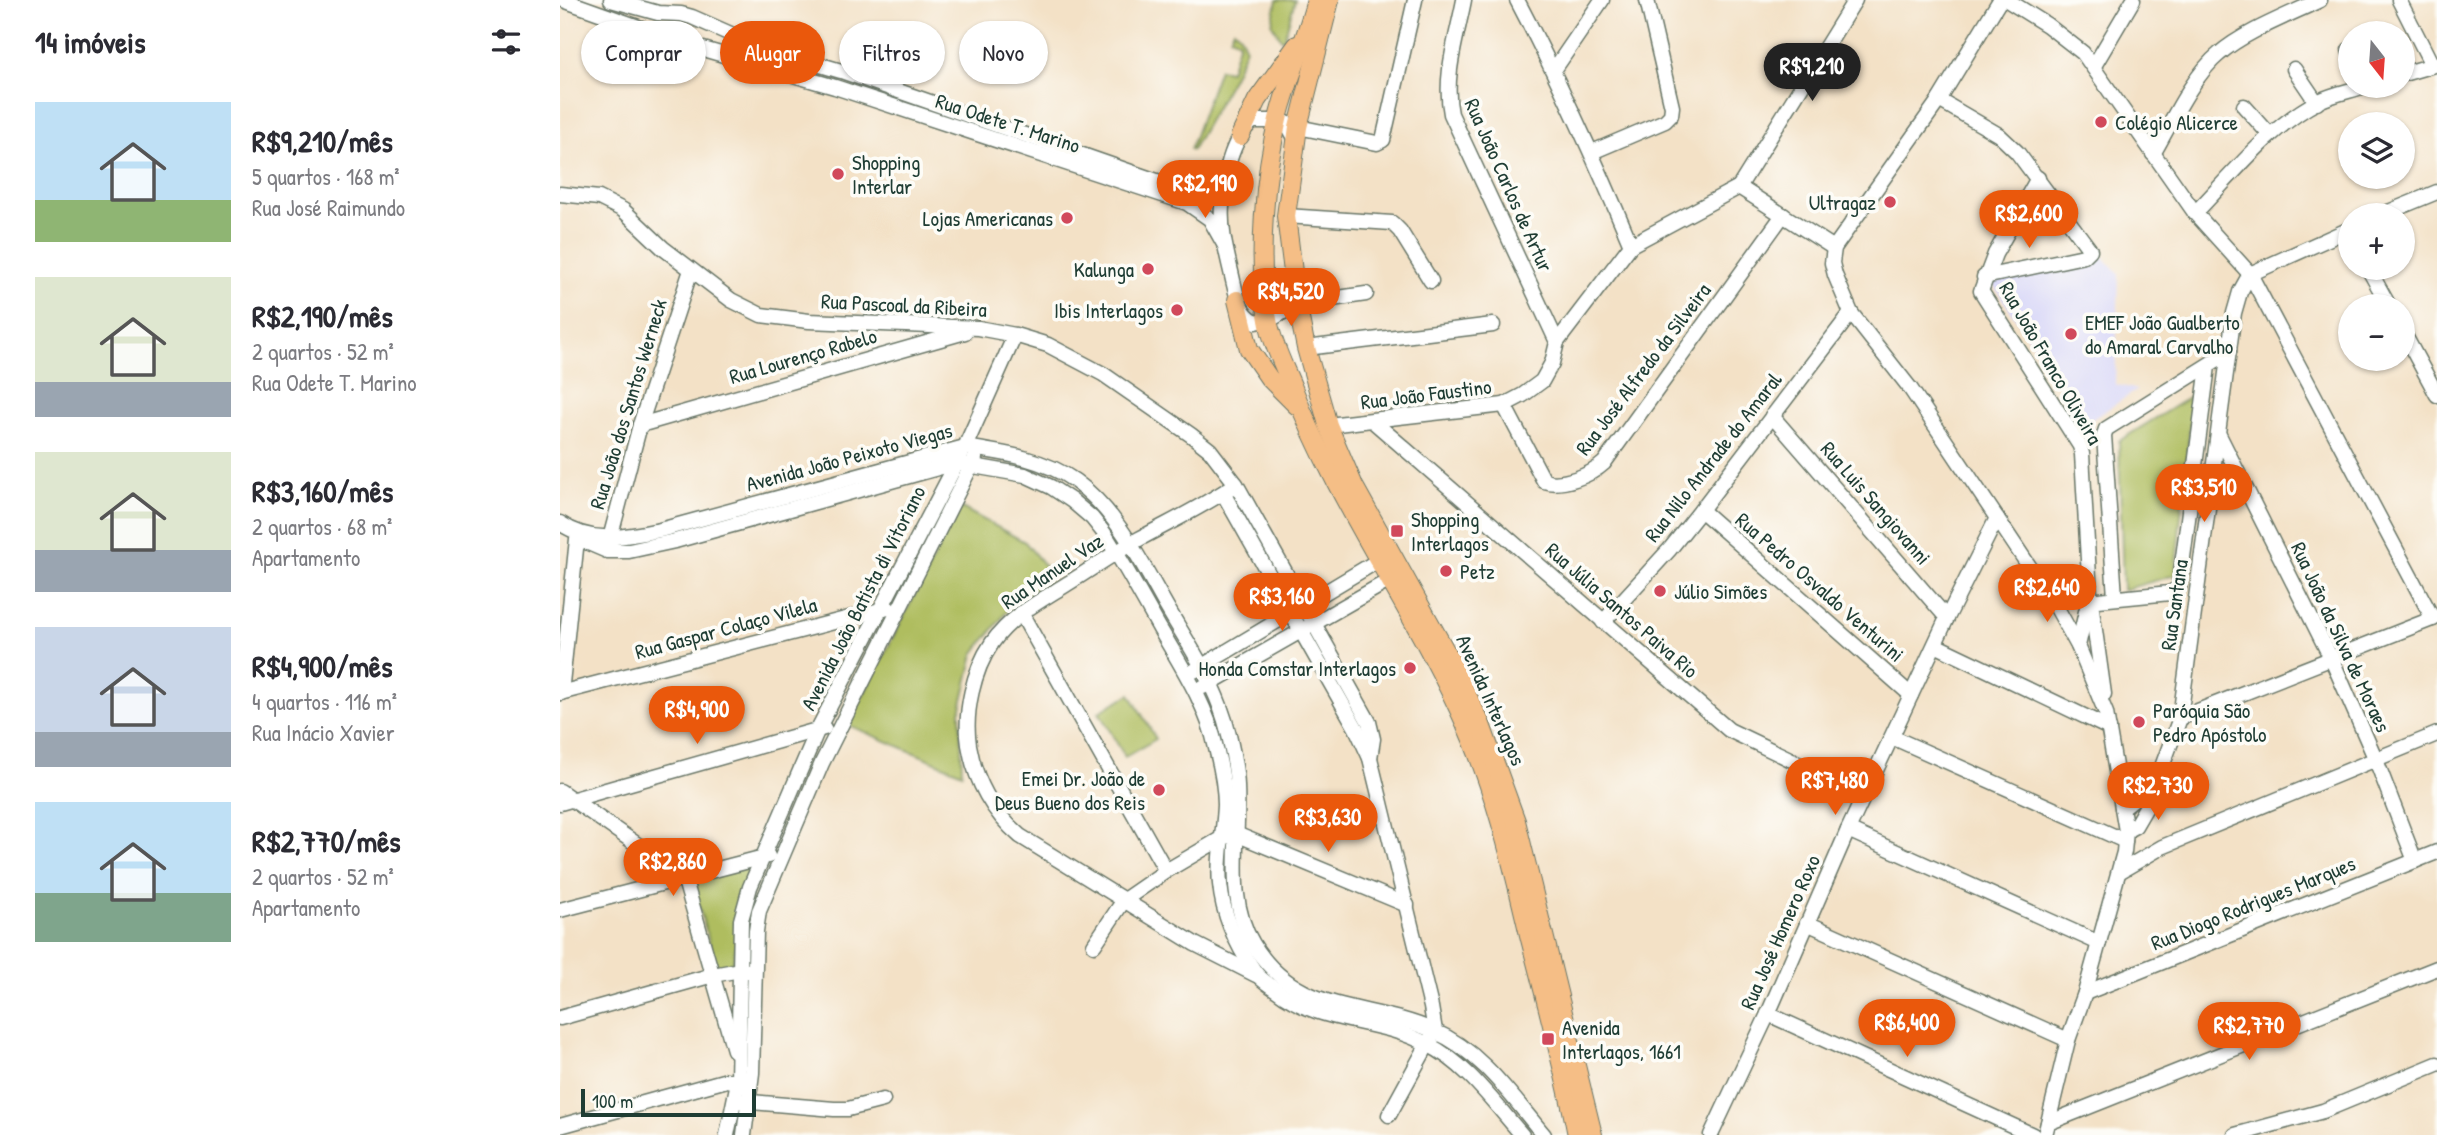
<!DOCTYPE html>
<html lang="pt">
<head>
<meta charset="utf-8">
<style>
  :root { --surface:#fff; --page:#f7f7f7; --text:#2b2b33; --muted:#7c7c81; --accent:#ea580c }
  body { margin:0; font-family:"Patrick Hand",sans-serif; background:var(--page); color:var(--text); height:100vh; display:flex; flex-direction:column; font-size:26px; white-space:nowrap }
  * { box-sizing:border-box; margin:0 }
  p { font-size:23px; color:var(--muted) }
  .icon { flex:none; width:38px; height:38px; fill:none; stroke:currentColor; stroke-width:2; stroke-linecap:round; stroke-linejoin:round }
  .map { position:relative; flex:1; overflow:hidden }
  .panel { display:flex; flex-direction:column; background:var(--surface); width:560px }
  .panel>* { flex:none }
  .hud { position:absolute; left:21px; top:21px; width:665px; height:63px; display:flex; gap:14px }
  .needle { width:46px; rotate:163deg }
  .buttons { position:absolute; left:1778px; top:21px; display:grid; gap:14px }
  .buttons a { display:grid; place-items:center; width:77px; height:77px; border-radius:50%; background:var(--surface); box-shadow:0 2px 5px #0004; font-size:35px }
  .scale { position:absolute; left:21px; bottom:18px; width:175px; box-sizing:border-box; padding-left:7px; border:4px solid #1f3d34; border-top:0; font-size:19px; line-height:24px; white-space:nowrap; color:#1f3d34; -webkit-text-stroke:5px #fdfcf7; paint-order:stroke }
  .price { position:absolute; translate:-50% -60px; padding:0 16px; border-radius:24px; background:var(--accent); color:#fff; font-size:23px; line-height:46px; filter:drop-shadow(0 2px 4px #0008) }
  .price::after { content:''; position:absolute; left:50%; top:42px; width:21px; height:16px; margin-left:-10px; background:inherit; clip-path:polygon(0 0,100% 0,50% 100%) }
  .price.selected { background:#222; color:#fff }
  ul { padding:0; list-style:none }
  li { display:flex; align-items:center; gap:21px; height:175px; padding:0 35px }
  li span { display:grid; place-items:center; flex:none; width:196px; height:140px; border-radius:0px; color:#555 }
  li>.icon { margin-inline-start:auto }
  span .icon { width:84px; height:84px; fill:#fffc; stroke-width:1 }
  li b { font-size:30px }
  h2 { display:flex; justify-content:space-between; align-items:center; height:84px; padding:0 35px; font-size:30px }
  .pill { padding:0 24px; border-radius:32px; background:var(--surface); box-shadow:0 2px 5px #0004; font-size:24px; line-height:63px }
  .pill.selected { background:var(--accent); color:#fff }
  main { display:flex; flex:1; min-height:0 }
  .map>svg:first-child { display:block }
  .built { fill:#d8d7f8 }
  .green { fill:#afbd5f; stroke:#677d4a; stroke-width:2 }
  .lines { fill:none; stroke-linecap:round; stroke-linejoin:round }
  .minor-casing { stroke:#697667; stroke-width:17 }
  .major-casing { stroke:#697667; stroke-width:20 }
  .minor { stroke:#fff; stroke-width:14 }
  .major { stroke:#f5be86; stroke-width:18 }
  .poi-dot { fill:#d1495b; stroke:#fdfcf7; stroke-width:2.5 }
  .labels { text-anchor:middle; dominant-baseline:central; stroke-width:7; stroke-linejoin:round; paint-order:stroke }
  .poi-label { font-size:21px; fill:#1f3d34; stroke:#fdfcf7; text-anchor:start }
  .street-label { font-size:21px; fill:#1f3d34; stroke:#fdfcf7 }
</style>
</head>
<body>
<main>
<section class="panel">
<h2>14 imóveis<svg class="icon" aria-label="filters" viewBox="0 0 24 24"><path d="M4 7h16M4 17h16"/><circle cx="9" cy="7" r="2"/><circle cx="15" cy="17" r="2"/></svg></h2>
<ul>
<li><span style="background:linear-gradient(#bfe0f5 70%,#8fb573 0)"><svg class="icon" aria-label="home" viewBox="0 0 24 24"><path d="M3 11l9-7 9 7M6 9v11h12V9"/></svg></span><div><b>R$9,210/mês</b><p>5 quartos · 168 m²</p><p>Rua José Raimundo</p></div></li>
<li><span style="background:linear-gradient(#dfe7d0 75%,#9aa5b1 0)"><svg class="icon" aria-label="home" viewBox="0 0 24 24"><path d="M3 11l9-7 9 7M6 9v11h12V9"/></svg></span><div><b>R$2,190/mês</b><p>2 quartos · 52 m²</p><p>Rua Odete T. Marino</p></div></li>
<li><span style="background:linear-gradient(#dfe7d0 70%,#9aa5b1 0)"><svg class="icon" aria-label="home" viewBox="0 0 24 24"><path d="M3 11l9-7 9 7M6 9v11h12V9"/></svg></span><div><b>R$3,160/mês</b><p>2 quartos · 68 m²</p><p>Apartamento</p></div></li>
<li><span style="background:linear-gradient(#c9d6e8 75%,#9aa5b1 0)"><svg class="icon" aria-label="home" viewBox="0 0 24 24"><path d="M3 11l9-7 9 7M6 9v11h12V9"/></svg></span><div><b>R$4,900/mês</b><p>4 quartos · 116 m²</p><p>Rua Inácio Xavier</p></div></li>
<li><span style="background:linear-gradient(#bfe0f5 65%,#7fa58c 0)"><svg class="icon" aria-label="home" viewBox="0 0 24 24"><path d="M3 11l9-7 9 7M6 9v11h12V9"/></svg></span><div><b>R$2,770/mês</b><p>2 quartos · 52 m²</p><p>Apartamento</p></div></li>
</ul>
</section>
<div class="map">
<svg width="1877" height="1135" viewBox="0 0 1877 1135">
  <rect width="100%" height="100%" fill="#fdfcf7"/>
  <filter id="ink" filterUnits="userSpaceOnUse"><feTurbulence type="fractalNoise" baseFrequency=".0143" numOctaves="2"/><feDisplacementMap in="SourceGraphic" scale="14" xChannelSelector="R" yChannelSelector="G"/><feConvolveMatrix kernelMatrix="1 2 1 2 8 2 1 2 1" color-interpolation-filters="sRGB"/></filter>
  <filter id="wash" filterUnits="userSpaceOnUse"><feTurbulence type="fractalNoise" baseFrequency=".00686" numOctaves="4" result="noise"/><feDisplacementMap in="SourceGraphic" scale="28" xChannelSelector="R" yChannelSelector="G"/><feGaussianBlur stdDeviation="1.57" result="paint"/><feColorMatrix in="noise" values="0 0 0 0 0 0 0 0 0 0 0 0 0 0 0 0 0 1.4 0 .05"/><feComposite in="paint" operator="in"/></filter>
  <g filter="url(#wash)">
    <rect width="100%" height="100%" fill="#f3e1c6"/>
    <polygon class="built" points="1539,252 1559,274 1555,384 1577,390 1525,424 1432,283 1530,260"/>
    <g class="green">
      <polygon points="717,0 735,0 724,39 721,39 712,24"/>
      <polygon points="674,29 680,35 686,48 673,77 632,150 630,149 659,69 670,71 679,41 670,37"/>
      <polygon points="1633,395 1615,575 1563,590 1559,441"/>
      <polygon points="400,507 465,542 493,576 448,610 414,654 400,712 402,773 288,725"/>
      <polygon points="570,694 596,739 565,757 539,712"/>
      <polygon points="189,867 173,962 160,968 156,965 132,883 133,881"/>
    </g>
  </g>
  <g filter="url(#ink)">
    <g class="lines">
      <g class="minor-casing">
        <g id="minor">
          <polyline points="3,0 129,45 275,87 627,203 650,219 664,244"/>
          <path d="M51,0l47,13 23,1 11,3 68,30 81,24 342,119c21,2 31,-8 45,-22"/>
          <path d="M904,0c-7,37 -21,77 -13,114l106,228"/>
          <path d="M957,0c42,80 79,162 114,245"/>
          <polyline points="1440,0 1379,100 1274,248 1272,263 1275,275 1291,313 1350,388 1497,608 1518,646 1546,713 1566,831 1564,852 1525,993 1508,1040 1485,1135"/>
          <polyline points="1447,0 1487,25 1523,53 1635,213 1690,274 1873,619"/>
          <polyline points="1839,0 1872,65"/>
          <polyline points="1789,50 1790,53"/>
          <polyline points="1534,66 1573,0"/>
          <polyline points="1734,69 1757,103"/>
          <polyline points="994,70 1042,0"/>
          <polyline points="1843,74 1877,64"/>
          <polyline points="1379,100 1439,135 1457,152 1530,250 1524,256 1424,277"/>
          <polyline points="1684,106 1710,135"/>
          <polyline points="738,127 817,143 823,140 855,0"/>
          <path d="M736,140l-9,-17 -9,-2h-25c-22,17 -30,59 -31,85 -2,24 5,48 10,70 4,17 7,38 24,46l19,-5 22,-13 69,-10"/>
          <polyline points="1032,152 1105,121 1111,115 1112,107 1087,0"/>
          <path d="M1593,154c17,-29 40,-79 66,-100 25,-22 70,-39 101,-54"/>
          <polyline points="1478,178 1435,254 1421,291 1520,446 1522,454 1530,595 1544,694"/>
          <polyline points="1179,187 1295,0"/>
          <polyline points="0,194 39,198 63,210 103,248 171,300 201,315 249,321 418,328 455,335 488,345 543,374 631,435 650,450 676,484 809,722 813,739 810,758"/>
          <path d="M1635,213c38,-39 75,-87 124,-112 14,-7 31,-10 46,-15"/>
          <polyline points="1821,215 1877,192"/>
          <polyline points="726,216 832,223 840,231 871,281"/>
          <polyline points="1808,268 1829,306"/>
          <polyline points="1843,332 1877,395"/>
          <polyline points="746,348 933,325"/>
          <path d="M944,405l40,76c18,6 47,-6 60,-18l179,-248"/>
          <polyline points="1212,416 1387,618"/>
          <polyline points="814,422 1169,730 1305,795"/>
          <polyline points="80,425 405,332"/>
          <polyline points="768,425 944,405 963,395 982,381 992,363 997,342 1071,245 1179,187 1274,248"/>
          <polyline points="1659,435 1772,660 1816,760 1855,861"/>
          <path d="M676,484c-30,21 -64,37 -97,55 -25,14 -48,30 -72,45 -27,17 -56,32 -75,59 -19,28 -28,70 -23,102 6,36 24,68 51,91l175,108 61,31"/>
          <polyline points="663,493 796,728 810,758 871,1007 875,1031 829,1115"/>
          <polyline points="1141,510 1351,695"/>
          <path d="M0,523c32,22 64,14 100,7l305,-83c38,6 78,11 110,34 43,31 67,83 93,128 18,31 39,62 52,97 8,21 13,45 16,67 7,57 -14,120 17,171 45,73 114,57 181,87 47,20 78,66 110,104"/>
          <path d="M19,539l28,12h22l46,-10 281,-78 69,12 26,12 21,14 20,17 12,15c20,31 38,64 56,96 22,38 47,76 56,119 5,19 9,38 9,57 -1,27 -8,53 -5,79 3,33 17,62 35,88 5,7 13,12 20,17 47,37 102,28 152,55 39,19 67,59 95,91"/>
          <polyline points="48,546 80,425 131,270"/>
          <polyline points="1555,597 1544,435 1546,429 1669,352"/>
          <polyline points="1528,601 1610,593 1619,588 1648,366"/>
          <polyline points="461,613 606,871"/>
          <polyline points="1043,622 1110,549 1141,510 1291,313"/>
          <polyline points="1375,645 1549,728"/>
          <polyline points="1518,646 1528,603"/>
          <polyline points="634,671 819,560"/>
          <polyline points="643,687 830,580"/>
          <polyline points="0,693 328,608"/>
          <polyline points="1,693 17,539"/>
          <polyline points="1620,718 1877,617"/>
          <polyline points="1332,737 1565,841"/>
          <polyline points="0,791 124,877 174,1050"/>
          <polyline points="0,803 264,728"/>
          <polyline points="1562,808 1595,782"/>
          <polyline points="1288,830 1539,943"/>
          <polyline points="1566,831 1575,826 1589,802 1620,718 1674,313 1680,292 1690,274 1790,229"/>
          <polyline points="1559,872 1602,847 1877,734"/>
          <polyline points="0,910 208,856"/>
          <polyline points="1247,923 1508,1040"/>
          <polyline points="534,945 564,900 606,871 662,838 676,834 847,905"/>
          <polyline points="1525,993 1877,852"/>
          <polyline points="1208,1014 1473,1135"/>
          <polyline points="0,1018 153,975 180,970 188,971"/>
          <polyline points="179,1101 274,1109 288,1109 323,1100"/>
          <polyline points="1488,1123 1877,968"/>
          <polyline points="0,1126 167,1080 186,1084"/>
          <polyline points="167,1135 178,1082 181,920 190,887 258,729 405,447 455,335"/>
          <polyline points="184,1135 192,1073 196,931 199,911 262,763 415,458"/>
          <polyline points="1151,1135 1208,1014 1288,830 1387,618 1437,518"/>
          <polyline points="1675,1135 1763,1111 1877,1064"/>
        </g>
      </g>
      <g class="major-casing">
        <g id="major">
          <path d="M756,0c-10,39 -27,76 -37,115 -15,58 -22,146 -11,205 4,23 16,46 25,68 43,113 115,212 166,322 34,72 52,148 70,225 17,66 35,133 48,200"/>
          <polyline points="770,0 738,127 726,216 737,304 746,348 768,425 794,486 890,659 920,722 956,821 1033,1135"/>
          <polyline points="680,136 697,100 737,45"/>
          <polyline points="677,300 689,349 709,378 737,406"/>
        </g>
      </g>
      <use href="#minor" class="minor"/>
      <use href="#major" class="major"/>
    </g>
  </g>
  <g class="poi-dot">
    <circle cx="1541" cy="122" r="7"/>
    <circle cx="278" cy="174" r="7"/>
    <circle cx="1330" cy="202" r="7"/>
    <circle cx="507" cy="218" r="7"/>
    <circle cx="588" cy="269" r="7"/>
    <circle cx="617" cy="310" r="7"/>
    <circle cx="1511" cy="334" r="7"/>
    <rect x="830" y="524" width="14" height="14" rx="3.5"/>
    <circle cx="886" cy="571" r="7"/>
    <circle cx="1100" cy="591" r="7"/>
    <circle cx="850" cy="668" r="7"/>
    <circle cx="1579" cy="722" r="7"/>
    <circle cx="599" cy="790" r="7"/>
    <rect x="981" y="1032" width="14" height="14" rx="3.5"/>
  </g>
  <g class="labels">
    <g class="poi-label">
      <text x="1555" y="122">Colégio Alicerce</text>
      <text x="292" y="162">Shopping<tspan x="292" dy="24">Interlar</tspan></text>
      <text x="1316" y="202" text-anchor="end">Ultragaz</text>
      <text x="493" y="218" text-anchor="end">Lojas Americanas</text>
      <text x="574" y="269" text-anchor="end">Kalunga</text>
      <text x="603" y="310" text-anchor="end">Ibis Interlagos</text>
      <text x="1525" y="322">EMEF João Gualberto<tspan x="1525" dy="24">do Amaral Carvalho</tspan></text>
      <text x="851" y="519">Shopping<tspan x="851" dy="24">Interlagos</tspan></text>
      <text x="900" y="571">Petz</text>
      <text x="1114" y="591">Júlio Simões</text>
      <text x="836" y="668" text-anchor="end">Honda Comstar Interlagos</text>
      <text x="1593" y="710">Paróquia São<tspan x="1593" dy="24">Pedro Apóstolo</tspan></text>
      <text x="585" y="778" text-anchor="end">Emei Dr. João de<tspan x="585" dy="24">Deus Bueno dos Reis</tspan></text>
      <text x="1002" y="1027">Avenida<tspan x="1002" dy="24">Interlagos, 1661</tspan></text>
    </g>
    <g class="street-label">
      <text transform="translate(448 123) rotate(18)">Rua Odete T. Marino</text>
      <text transform="translate(949 185) rotate(66)">Rua João Carlos de Artur</text>
      <text transform="translate(344 305) rotate(3)">Rua Pascoal da Ribeira</text>
      <text transform="translate(243 356) rotate(-16)">Rua Lourenço Rabelo</text>
      <text transform="translate(1491 363) rotate(60)">Rua João Franco Oliveira</text>
      <text transform="translate(1083 369) rotate(-53)">Rua José Alfredo da Silveira</text>
      <text transform="translate(866 394) rotate(-7)">Rua João Faustino</text>
      <text transform="translate(68 404) rotate(-73)">Rua João dos Santos Werneck</text>
      <text transform="translate(289 457) rotate(-15)">Avenida João Peixoto Viegas</text>
      <text transform="translate(1153 457) rotate(-52)">Rua Nilo Andrade do Amaral</text>
      <text transform="translate(1316 503) rotate(49)">Rua Luis Sangiovanni</text>
      <text transform="translate(492 571) rotate(-34)">Rua Manuel Vaz</text>
      <text transform="translate(1260 587) rotate(41)">Rua Pedro Osvaldo Venturini</text>
      <text transform="translate(303 598) rotate(-63)">Avenida João Batista di Vitoriano</text>
      <text transform="translate(1614 605) rotate(-82)">Rua Santana</text>
      <text transform="translate(1062 610) rotate(41)">Rua Júlia Santos Paiva Rio</text>
      <text transform="translate(166 628) rotate(-15)">Rua Gaspar Colaço Vilela</text>
      <text transform="translate(1781 637) rotate(65)">Rua João da Silva de Moraes</text>
      <text transform="translate(931 700) rotate(66)">Avenida Interlagos</text>
      <text transform="translate(1693 903) rotate(-22)">Rua Diogo Rodrigues Marques</text>
      <text transform="translate(1220 932) rotate(-66)">Rua José Homero Roxo</text>
    </g>
  </g>
</svg>
<div class="buttons">
<a><svg class="needle" viewBox="-14 -14 28 28"><path d="M0-13l5 13h-10z" fill="#e53935"/><path d="M0 13l5-13h-10z" fill="#7c7c81"/></svg></a>
<a><svg class="icon" aria-label="layers" viewBox="0 0 24 24"><path d="M12 4l9 5-9 5-9-5zM3 14l9 5 9-5"/></svg></a>
<a>+</a>
<a>−</a>
</div>
<div class="scale">100 m</div>
<b class="price selected" style="left:1252px;top:103px">R$9,210</b>
<b class="price" style="left:645px;top:220px">R$2,190</b>
<b class="price" style="left:1469px;top:250px">R$2,600</b>
<b class="price" style="left:731px;top:328px">R$4,520</b>
<b class="price" style="left:1644px;top:524px">R$3,510</b>
<b class="price" style="left:1487px;top:624px">R$2,640</b>
<b class="price" style="left:722px;top:633px">R$3,160</b>
<b class="price" style="left:137px;top:746px">R$4,900</b>
<b class="price" style="left:1275px;top:817px">R$7,480</b>
<b class="price" style="left:1598px;top:822px">R$2,730</b>
<b class="price" style="left:768px;top:854px">R$3,630</b>
<b class="price" style="left:113px;top:898px">R$2,860</b>
<b class="price" style="left:1347px;top:1059px">R$6,400</b>
<b class="price" style="left:1689px;top:1062px">R$2,770</b>
<div class="hud">
<a class="pill">Comprar</a>
<a class="pill selected">Alugar</a>
<a class="pill">Filtros</a>
<a class="pill">Novo</a>
</div>
</div>
</main>
</body>
</html>
